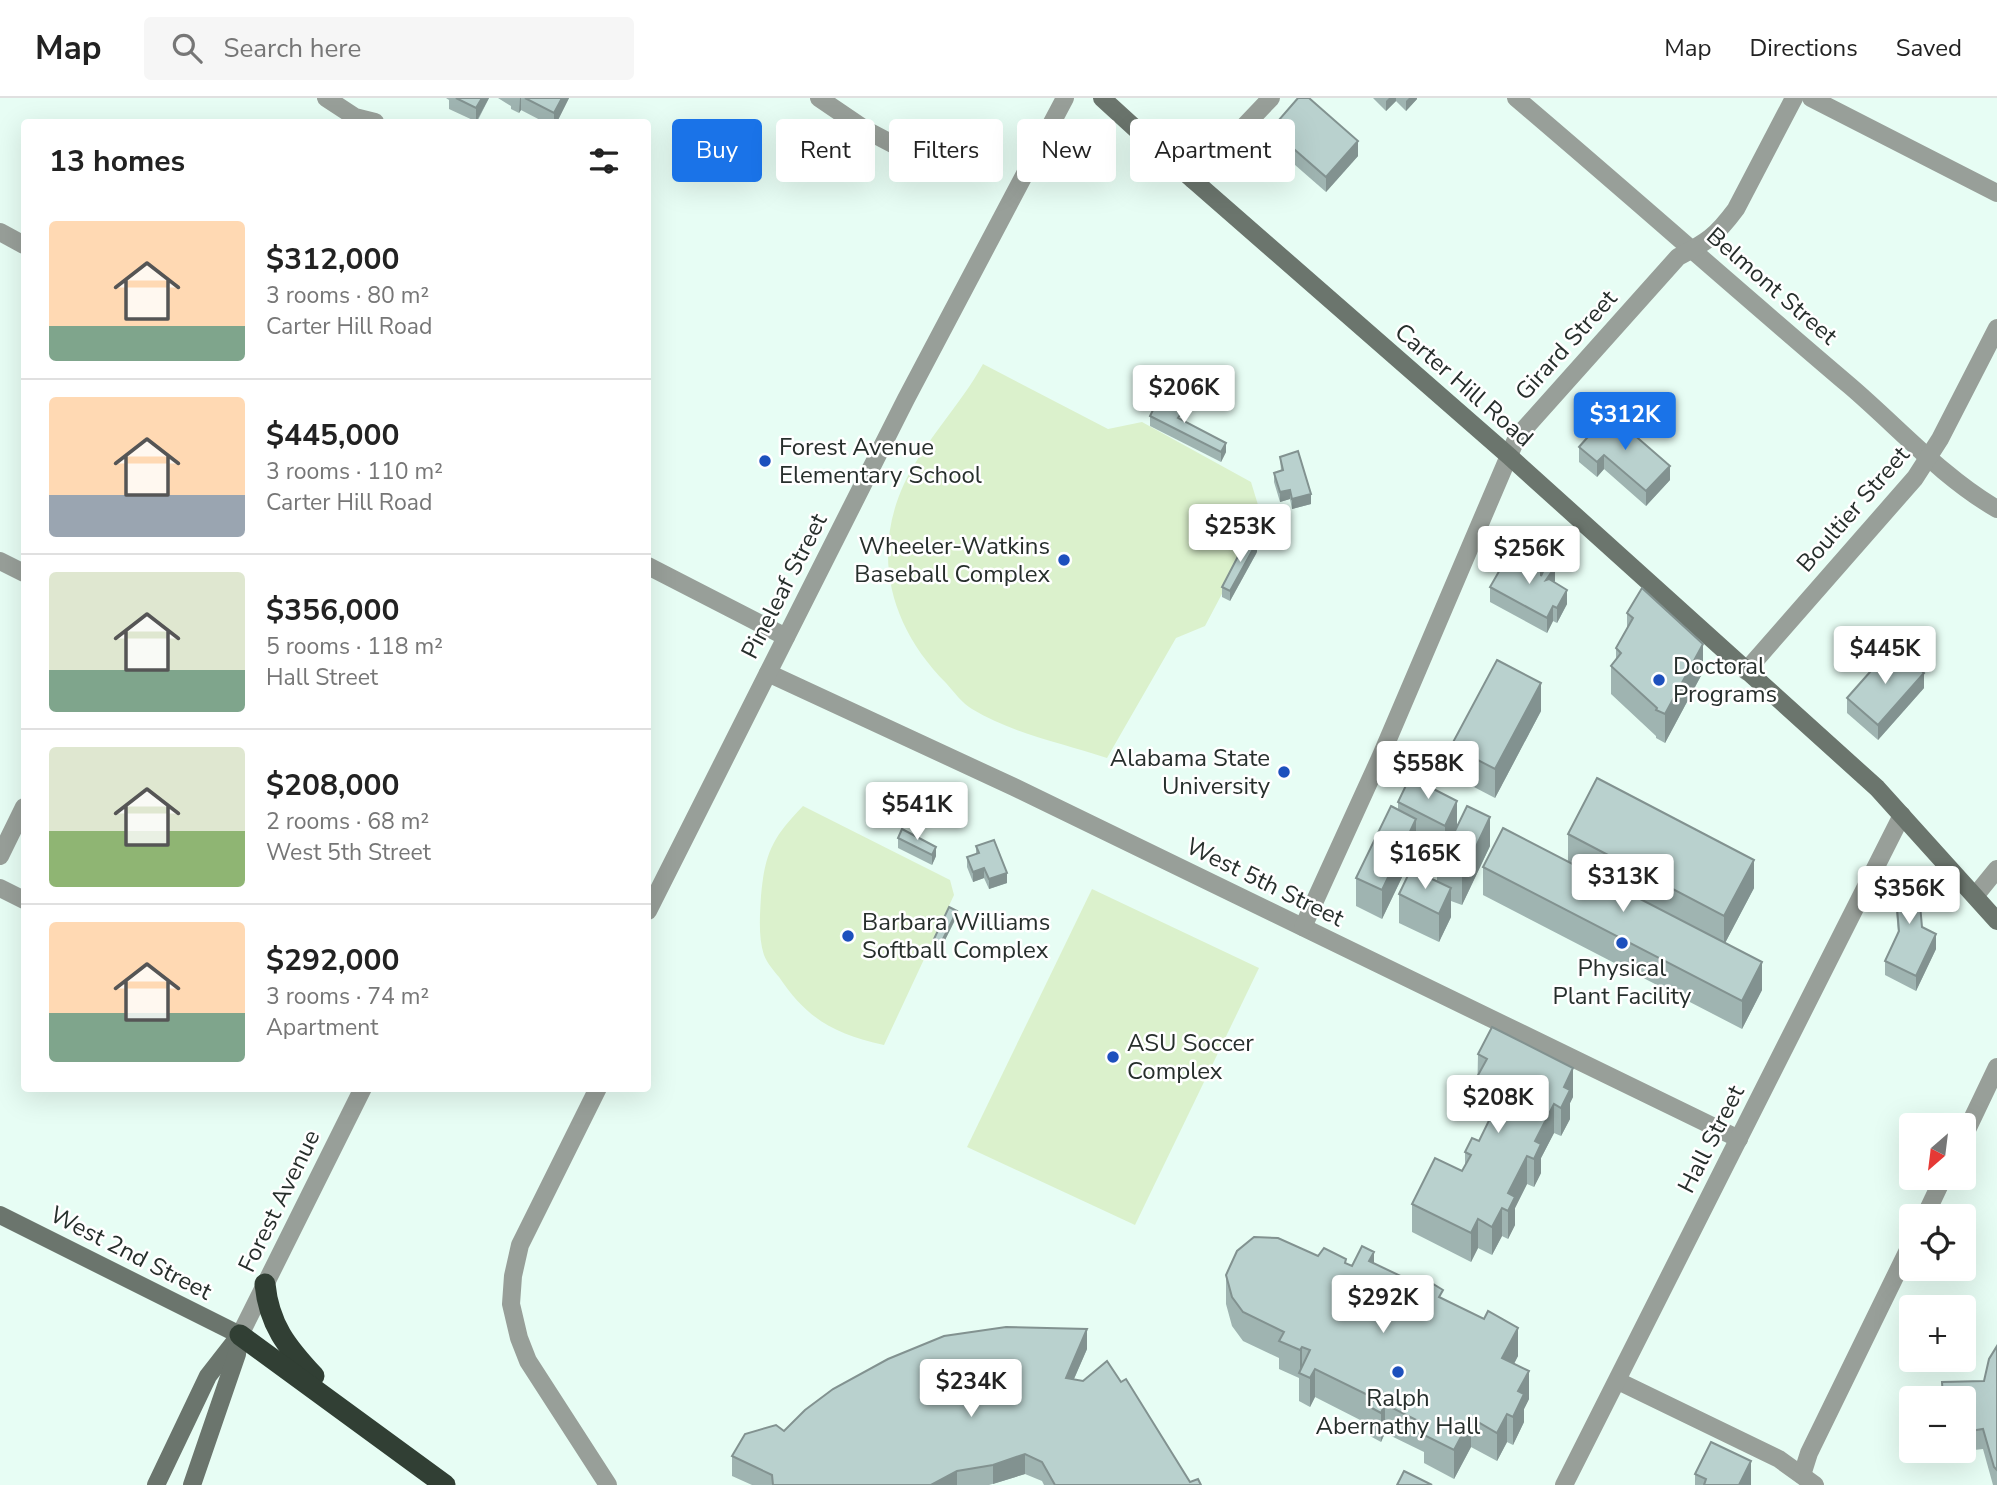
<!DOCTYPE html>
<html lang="en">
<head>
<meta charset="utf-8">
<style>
  :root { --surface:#fff; --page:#f6f6f6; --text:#222; --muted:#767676; --line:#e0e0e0; --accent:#1a73e8 }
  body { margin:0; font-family:"Nunito Sans",sans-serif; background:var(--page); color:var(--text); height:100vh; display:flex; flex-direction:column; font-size:26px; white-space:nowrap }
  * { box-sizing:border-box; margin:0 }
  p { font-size:23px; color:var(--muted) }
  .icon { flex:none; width:38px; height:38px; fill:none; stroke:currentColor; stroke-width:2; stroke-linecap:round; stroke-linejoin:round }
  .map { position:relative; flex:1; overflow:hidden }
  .side { position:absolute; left:21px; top:21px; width:630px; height:973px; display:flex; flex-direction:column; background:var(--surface); border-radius:7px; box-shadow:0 7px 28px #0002 }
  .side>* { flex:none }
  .guide { position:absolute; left:672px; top:21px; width:665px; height:63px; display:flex; gap:14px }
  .needle { width:46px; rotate:208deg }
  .buttons { position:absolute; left:1899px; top:1015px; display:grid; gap:14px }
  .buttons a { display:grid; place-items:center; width:77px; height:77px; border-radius:7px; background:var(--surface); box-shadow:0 7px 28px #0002; font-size:35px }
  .price { position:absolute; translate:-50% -60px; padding:0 16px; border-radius:7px; background:#fff; color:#222; font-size:23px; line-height:46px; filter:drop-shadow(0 2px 4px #0008) }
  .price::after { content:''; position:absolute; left:50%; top:42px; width:21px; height:16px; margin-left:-10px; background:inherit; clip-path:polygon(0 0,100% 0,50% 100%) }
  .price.active { background:var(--accent); color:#fff }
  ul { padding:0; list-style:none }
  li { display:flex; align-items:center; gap:21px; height:175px; padding:0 28px }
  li+li { border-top:2px solid var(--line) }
  li span { display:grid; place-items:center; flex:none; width:196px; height:140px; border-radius:7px; color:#555 }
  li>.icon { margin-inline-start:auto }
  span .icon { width:84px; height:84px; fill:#fffc; stroke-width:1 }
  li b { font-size:30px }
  h2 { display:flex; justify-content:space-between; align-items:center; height:84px; padding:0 28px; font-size:30px }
  .pill { padding:0 24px; border-radius:7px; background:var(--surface); box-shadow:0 7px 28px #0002; font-size:24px; line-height:63px }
  .pill.active { background:var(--accent); color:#fff }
  header { display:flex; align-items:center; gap:42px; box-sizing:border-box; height:98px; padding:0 35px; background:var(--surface); border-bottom:2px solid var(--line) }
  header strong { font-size:33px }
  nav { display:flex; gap:38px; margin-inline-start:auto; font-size:24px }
  .search { width:490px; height:63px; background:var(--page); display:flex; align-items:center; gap:18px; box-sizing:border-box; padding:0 24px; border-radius:7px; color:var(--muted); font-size:26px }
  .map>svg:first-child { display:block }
  .pitch { fill:#dbf1cc }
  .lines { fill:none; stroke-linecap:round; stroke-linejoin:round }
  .street { stroke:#989f99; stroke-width:18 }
  .secondary { stroke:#6b756d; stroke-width:18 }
  .highway { stroke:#313f34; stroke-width:21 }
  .wall { fill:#9fb4b1 }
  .shaded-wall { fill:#829290 }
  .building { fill:#b9d1ce; stroke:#829290; stroke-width:2 }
  .poi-dot { fill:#1d50bd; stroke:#fff; stroke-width:2.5 }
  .labels { text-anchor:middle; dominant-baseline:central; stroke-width:5; stroke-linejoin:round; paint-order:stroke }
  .street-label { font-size:24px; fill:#272f2c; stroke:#fff }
  .poi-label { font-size:24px; fill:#272f2c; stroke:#fff; text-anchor:start }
</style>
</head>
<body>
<header>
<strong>Map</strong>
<div class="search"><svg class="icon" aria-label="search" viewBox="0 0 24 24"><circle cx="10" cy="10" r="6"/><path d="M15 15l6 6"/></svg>Search here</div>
<nav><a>Map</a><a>Directions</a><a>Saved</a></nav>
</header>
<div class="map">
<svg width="1997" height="1387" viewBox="0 0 1997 1387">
  <rect width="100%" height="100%" fill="#e7fdf4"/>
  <g class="pitch">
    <path d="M983,266l125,65 34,-7 109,60 11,36 -57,108 -29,12 -69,120c-44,-15 -94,-24 -135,-49 -10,-6 -18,-17 -26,-26 -55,-55 -75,-127 -42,-199 21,-44 56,-78 79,-120z"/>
    <path d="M803,708l147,74 4,15 -70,150c-49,-11 -76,-25 -105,-68 -5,-6 -12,-14 -15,-22 -6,-18 -4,-41 -3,-59 4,-44 12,-59 42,-90z"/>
    <polygon points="1092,791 1259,870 1135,1127 967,1049"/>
  </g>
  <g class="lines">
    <g class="street">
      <polyline points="326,0 355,19 375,24"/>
      <polyline points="819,0 866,32 946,74"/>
      <path d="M1516,0c112,95 222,193 334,288 49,42 92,91 147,123"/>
      <polyline points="1811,0 1997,95"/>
      <polyline points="1193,82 1271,0"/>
      <polyline points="0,134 24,147"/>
      <polyline points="0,463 24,475"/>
      <polyline points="648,468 786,539"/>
      <polyline points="1746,573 1915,380 1940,341 1997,230"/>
      <polyline points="768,575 1014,689 1739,1041"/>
      <polyline points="0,758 24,709"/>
      <polyline points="0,790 24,802"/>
      <polyline points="1975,798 1997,771"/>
      <polyline points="648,813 906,301 1065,0"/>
      <path d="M1303,829l77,-169 137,-321 161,-180c29,-15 38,-21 58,-48l58,-111"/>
      <polyline points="598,990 520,1147 513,1178 511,1206 519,1240 528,1263 608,1387"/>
      <polyline points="1964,1038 1997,969"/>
      <polyline points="1925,1118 1943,1080"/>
      <polyline points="240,1237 363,990"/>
      <polyline points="1618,1283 1779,1361 1815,1387"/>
      <polyline points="1802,1377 1809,1355 1911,1146"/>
      <polyline points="1564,1387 1902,717"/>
    </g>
    <g class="secondary">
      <polyline points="1102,0 1160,53 1509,358 1877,690 1997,823"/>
      <polyline points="0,1117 240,1237"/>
      <polyline points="156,1387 208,1278 240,1237"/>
      <polyline points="192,1387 237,1256 239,1241"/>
    </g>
    <g class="highway">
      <path d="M265,1186c4,41 22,63 49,92"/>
      <polyline points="240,1237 445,1387"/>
    </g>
  </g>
  <g class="wall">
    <polygon points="446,0 489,0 477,24 449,11 449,2"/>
    <polygon points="498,0 569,0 557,24 544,24 521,12 519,15 511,11 511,8"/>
    <polygon points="1373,0 1417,0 1417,1 1406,13 1396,3 1386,13"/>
    <polygon points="1271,31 1358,58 1326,94 1271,46"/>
    <polygon points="1609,315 1670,382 1646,408 1604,371 1597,379 1579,364 1579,349"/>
    <polygon points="1150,318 1182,322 1226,354 1221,364 1150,328"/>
    <polygon points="1280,359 1311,406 1292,411 1290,401 1280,404 1274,384 1274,375 1281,373"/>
    <polygon points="1257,454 1230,503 1222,499 1222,489"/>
    <polygon points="1541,477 1555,483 1554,484 1567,506 1557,525 1553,523 1547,535 1490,504 1490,489"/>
    <polygon points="1627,515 1703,574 1665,645 1656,640 1656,638 1611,596 1611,568 1616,561 1616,550 1627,530"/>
    <polygon points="1924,590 1878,642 1847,615 1847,600"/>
    <polygon points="1541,613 1495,700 1451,677 1451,648"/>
    <polygon points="1398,704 1457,727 1490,748 1462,807 1451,803 1451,819 1439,844 1399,825 1399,796 1437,784 1437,770 1444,756 1416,742 1416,750 1382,821 1356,808 1356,780 1398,712"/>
    <polygon points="1568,736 1754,790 1725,845 1762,892 1742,931 1483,797 1483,769 1568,763"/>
    <polygon points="898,740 936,758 932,767 898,750"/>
    <polygon points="976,748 1007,785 989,791 984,780 973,784 967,769 967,759 976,756"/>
    <polygon points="1894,775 1922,829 1936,851 1916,893 1885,877 1885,863 1898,835 1894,789"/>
    <polygon points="957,818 940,852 933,848 933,843"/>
    <polygon points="1478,956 1573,999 1570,1005 1570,1021 1561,1038 1554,1035 1541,1060 1541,1075 1534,1089 1527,1086 1515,1110 1515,1127 1508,1141 1502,1138 1492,1157 1478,1150 1471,1164 1412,1134 1412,1106 1462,1073 1465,1068 1465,1054 1479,1043 1493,1015 1477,1007"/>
    <polygon points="1318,1158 1346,1166 1352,1168 1374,1165 1443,1201 1518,1258 1514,1266 1529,1301 1524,1311 1524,1324 1513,1347 1507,1344 1497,1363 1471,1349 1454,1381 1424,1365 1424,1354 1385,1335 1381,1344 1370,1338 1370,1327 1315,1299 1310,1309 1299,1303 1299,1280 1279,1271 1279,1260 1243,1243 1232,1228 1226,1206 1226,1177"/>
    <polygon points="1997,1248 1997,1387 1993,1387 1983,1351 1946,1355 1946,1353 1964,1353 1964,1300 1942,1300 1942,1284 1984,1283"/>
    <polygon points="1087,1251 1074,1281 1190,1384 1201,1387 1044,1387 1042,1383 1025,1376 989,1387 752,1387 732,1378 732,1358 784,1333"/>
    <polygon points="1695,1376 1751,1387 1695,1387"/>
  </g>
  <g class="shaded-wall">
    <polygon points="482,0 489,0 476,24 476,10"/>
    <polygon points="520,0 521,0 521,12 519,15"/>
    <polygon points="562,0 569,0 557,24 554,24 554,15"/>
    <polygon points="1389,0 1396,0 1396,3 1386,13 1386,3"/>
    <polygon points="1409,0 1417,0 1417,1 1406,13 1406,3"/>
    <polygon points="1358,43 1358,58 1326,94 1326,79"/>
    <polygon points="1226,345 1226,354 1221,364 1221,354"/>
    <polygon points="1604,357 1604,371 1597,379 1597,364"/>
    <polygon points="1670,368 1670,382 1646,408 1646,393"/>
    <polygon points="1290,392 1290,401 1280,404 1280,394"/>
    <polygon points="1311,396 1311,406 1292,411 1292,401"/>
    <polygon points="1257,444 1257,454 1230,503 1230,493"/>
    <polygon points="1555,469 1555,483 1546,496 1546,482"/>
    <polygon points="1567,492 1567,506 1557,525 1557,510"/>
    <polygon points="1553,508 1553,523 1547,535 1547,520"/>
    <polygon points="1703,546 1703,574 1665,645 1665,616"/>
    <polygon points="1924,575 1924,590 1878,642 1878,627"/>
    <polygon points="1541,585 1541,613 1495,700 1495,671"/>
    <polygon points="1457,703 1457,731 1445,756 1445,728"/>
    <polygon points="1490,719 1490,748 1462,807 1462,778"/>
    <polygon points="1416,721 1416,750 1382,821 1382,792"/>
    <polygon points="936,749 936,758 932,767 932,757"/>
    <polygon points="1754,762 1754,790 1724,847 1724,818"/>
    <polygon points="984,770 984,780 973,784 973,774"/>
    <polygon points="1007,775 1007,785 989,791 989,781"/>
    <polygon points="1451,790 1451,819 1439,844 1439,816"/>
    <polygon points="957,813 957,818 940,852 940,847"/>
    <polygon points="1936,836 1936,851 1916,893 1916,878"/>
    <polygon points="1762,864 1762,892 1742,931 1742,903"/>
    <polygon points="1573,970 1573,999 1570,1005 1570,1021 1561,1038 1561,1010 1564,989"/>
    <polygon points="1554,1006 1554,1035 1541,1060 1541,1075 1534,1089 1534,1061 1535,1043"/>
    <polygon points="1527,1058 1527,1086 1515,1110 1515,1127 1508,1141 1508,1095"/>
    <polygon points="1502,1110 1502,1138 1492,1157 1492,1129"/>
    <polygon points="1478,1121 1478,1150 1471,1164 1471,1135"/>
    <polygon points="1374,1154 1374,1183 1369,1163"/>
    <polygon points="1518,1230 1518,1258 1502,1288 1502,1260"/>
    <polygon points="1087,1231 1087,1251 1066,1299 1066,1280"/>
    <polygon points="1302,1249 1302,1276 1300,1275 1300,1252"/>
    <polygon points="1315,1271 1315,1299 1310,1309 1310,1280"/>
    <polygon points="1529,1273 1529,1301 1524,1311 1524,1324 1513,1347 1513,1319 1518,1293"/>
    <polygon points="1385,1306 1385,1335 1381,1344 1381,1315"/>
    <polygon points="1507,1316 1507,1344 1497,1363 1497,1335"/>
    <polygon points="1471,1320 1471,1349 1454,1381 1454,1352"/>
    <polygon points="1025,1356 1025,1376 993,1386 993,1367"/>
    <polygon points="1751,1363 1751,1387 1739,1387"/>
    <polygon points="957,1373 957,1387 931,1387"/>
  </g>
  <g class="building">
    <polygon points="456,0 482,0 476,10"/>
    <polygon points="525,0 562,0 554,15"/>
    <polygon points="1298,0 1309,0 1358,43 1326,79 1271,31"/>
    <polygon points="1158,302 1182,314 1178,320 1226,345 1221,354 1150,318"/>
    <polygon points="1609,315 1670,368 1646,393 1604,357 1597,364 1579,349"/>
    <polygon points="1298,353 1311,396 1292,401 1290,392 1280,394 1274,375 1283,372 1280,359"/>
    <polygon points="1248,439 1257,444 1230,493 1222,489"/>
    <polygon points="1509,456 1541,474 1541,478 1547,465 1555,469 1546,482 1549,481 1567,492 1557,510 1553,508 1547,520 1490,489"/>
    <polygon points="1642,490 1703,546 1665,616 1656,612 1657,610 1611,568 1621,555 1616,550 1633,520 1627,515"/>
    <polygon points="1893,548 1924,575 1878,627 1847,600"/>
    <polygon points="1497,562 1541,585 1495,671 1451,648"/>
    <polygon points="1410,679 1457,703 1445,728 1398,704"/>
    <polygon points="1597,680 1754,762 1724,818 1568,736"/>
    <polygon points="1391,708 1416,721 1382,792 1356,780"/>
    <polygon points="1467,708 1490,719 1462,778 1437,770"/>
    <polygon points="1503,730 1762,864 1742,903 1483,769"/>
    <polygon points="902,731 936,749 932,757 898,740"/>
    <polygon points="994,742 1007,775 989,781 984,770 973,774 967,759 979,755 976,748"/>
    <polygon points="1411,771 1451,790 1439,816 1399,796"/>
    <polygon points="1917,773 1922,829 1936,836 1916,878 1885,863 1899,833 1894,775"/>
    <polygon points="949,809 957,813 940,847 933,843"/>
    <polygon points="1492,929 1573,970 1564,989 1570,992 1561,1010 1554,1006 1535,1043 1541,1046 1534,1061 1527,1058 1508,1095 1515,1099 1508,1113 1502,1110 1492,1129 1478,1121 1471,1135 1412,1106 1435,1060 1462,1073 1471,1057 1465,1054 1472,1040 1479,1043 1504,992 1477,979 1487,961 1478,956"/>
    <polygon points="1254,1139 1278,1140 1318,1158 1324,1150 1346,1161 1345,1165 1352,1168 1362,1148 1374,1154 1369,1163 1430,1192 1433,1186 1443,1192 1439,1199 1484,1221 1488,1213 1518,1230 1502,1260 1529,1273 1518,1293 1524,1296 1513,1319 1507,1316 1497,1335 1471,1320 1454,1352 1424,1337 1428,1328 1385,1306 1381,1315 1370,1309 1374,1300 1315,1271 1310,1280 1299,1275 1310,1252 1302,1249 1300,1252 1279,1243 1284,1234 1243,1214 1232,1199 1226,1177 1237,1153"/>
    <polygon points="1006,1229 1087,1231 1066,1280 1083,1283 1107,1263 1121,1284 1126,1281 1190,1384 1198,1381 1201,1387 1055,1387 1042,1364 1025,1356 993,1367 957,1373 931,1387 773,1387 772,1377 732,1358 745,1336 776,1327 784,1333 805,1312 833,1291 888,1261 944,1238"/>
    <polygon points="1997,1248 1997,1372 1994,1369 1983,1331 1964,1334 1964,1300 1943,1300 1942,1284 1984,1283 1989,1261"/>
    <polygon points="1711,1344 1751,1363 1739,1387 1704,1387 1706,1381 1695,1376"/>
    <polygon points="1404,1373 1432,1387 1397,1387"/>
  </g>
  <g class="poi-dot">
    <circle cx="765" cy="363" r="7"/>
    <circle cx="1064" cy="462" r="7"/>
    <circle cx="1659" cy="582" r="7"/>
    <circle cx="1284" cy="674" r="7"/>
    <circle cx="848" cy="838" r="7"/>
    <circle cx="1622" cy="845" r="7"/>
    <circle cx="1113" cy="959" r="7"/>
    <circle cx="1398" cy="1274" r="7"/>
  </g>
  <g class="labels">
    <g class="street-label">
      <text transform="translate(1772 188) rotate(41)">Belmont Street</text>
      <text transform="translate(1566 247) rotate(-48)">Girard Street</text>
      <text transform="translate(1464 287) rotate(41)">Carter Hill Road</text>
      <text transform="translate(1853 411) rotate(-49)">Boultier Street</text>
      <text transform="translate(784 488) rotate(-63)">Pineleaf Street</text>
      <text transform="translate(1265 784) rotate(26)">West 5th Street</text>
      <text transform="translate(1711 1041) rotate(-63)">Hall Street</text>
      <text transform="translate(279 1103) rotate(-64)">Forest Avenue</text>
      <text transform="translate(131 1155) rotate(27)">West 2nd Street</text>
    </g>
    <g class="poi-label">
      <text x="779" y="349">Forest Avenue<tspan x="779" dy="28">Elementary School</tspan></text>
      <text x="1050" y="448" text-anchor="end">Wheeler-Watkins<tspan x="1050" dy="28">Baseball Complex</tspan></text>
      <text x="1673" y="568">Doctoral<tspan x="1673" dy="28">Programs</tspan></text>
      <text x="1270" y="660" text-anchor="end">Alabama State<tspan x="1270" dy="28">University</tspan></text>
      <text x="862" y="824">Barbara Williams<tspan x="862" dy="28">Softball Complex</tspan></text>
      <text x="1622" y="870" text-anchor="middle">Physical<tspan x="1622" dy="28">Plant Facility</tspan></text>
      <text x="1127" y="945">ASU Soccer<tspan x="1127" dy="28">Complex</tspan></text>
      <text x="1398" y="1300" text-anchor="middle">Ralph<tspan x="1398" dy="28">Abernathy Hall</tspan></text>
    </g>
  </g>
</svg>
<div class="buttons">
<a><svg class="needle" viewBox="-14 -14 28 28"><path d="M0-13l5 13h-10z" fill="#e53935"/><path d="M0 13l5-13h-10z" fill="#767676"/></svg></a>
<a><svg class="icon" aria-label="locate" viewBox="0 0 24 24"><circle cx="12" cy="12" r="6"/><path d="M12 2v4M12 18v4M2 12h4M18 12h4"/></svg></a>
<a>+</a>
<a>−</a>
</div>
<b class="price" style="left:1184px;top:327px">$206K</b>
<b class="price active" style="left:1625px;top:354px">$312K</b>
<b class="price" style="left:1240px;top:466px">$253K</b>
<b class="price" style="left:1529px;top:488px">$256K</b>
<b class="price" style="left:1885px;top:588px">$445K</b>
<b class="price" style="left:1428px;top:703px">$558K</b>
<b class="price" style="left:917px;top:744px">$541K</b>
<b class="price" style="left:1425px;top:793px">$165K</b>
<b class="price" style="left:1623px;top:816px">$313K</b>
<b class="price" style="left:1909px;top:828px">$356K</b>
<b class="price" style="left:1498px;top:1037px">$208K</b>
<b class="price" style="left:1383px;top:1237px">$292K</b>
<b class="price" style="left:971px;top:1321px">$234K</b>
<div class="guide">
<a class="pill active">Buy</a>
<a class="pill">Rent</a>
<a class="pill">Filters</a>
<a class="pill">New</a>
<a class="pill">Apartment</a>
</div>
<section class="side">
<h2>13 homes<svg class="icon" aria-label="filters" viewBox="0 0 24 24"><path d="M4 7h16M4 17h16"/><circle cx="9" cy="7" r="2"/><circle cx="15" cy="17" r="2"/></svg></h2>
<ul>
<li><span style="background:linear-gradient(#ffd9b3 75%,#7fa58c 0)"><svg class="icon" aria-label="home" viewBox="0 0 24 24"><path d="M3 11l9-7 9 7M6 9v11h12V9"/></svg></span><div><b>$312,000</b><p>3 rooms · 80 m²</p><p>Carter Hill Road</p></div></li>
<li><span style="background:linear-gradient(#ffd9b3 70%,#9aa5b1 0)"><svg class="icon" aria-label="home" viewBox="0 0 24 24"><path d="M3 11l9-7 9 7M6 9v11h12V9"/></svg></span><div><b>$445,000</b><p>3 rooms · 110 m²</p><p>Carter Hill Road</p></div></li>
<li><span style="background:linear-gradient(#dfe7d0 70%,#7fa58c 0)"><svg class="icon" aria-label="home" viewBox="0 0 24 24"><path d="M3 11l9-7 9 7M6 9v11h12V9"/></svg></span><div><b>$356,000</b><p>5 rooms · 118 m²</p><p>Hall Street</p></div></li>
<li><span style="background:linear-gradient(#dfe7d0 60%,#8fb573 0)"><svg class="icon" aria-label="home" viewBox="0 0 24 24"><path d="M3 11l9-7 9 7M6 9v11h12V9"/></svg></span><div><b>$208,000</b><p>2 rooms · 68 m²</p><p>West 5th Street</p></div></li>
<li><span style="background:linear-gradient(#ffd9b3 65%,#7fa58c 0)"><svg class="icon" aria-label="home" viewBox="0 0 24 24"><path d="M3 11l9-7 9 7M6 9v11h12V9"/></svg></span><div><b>$292,000</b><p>3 rooms · 74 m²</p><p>Apartment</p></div></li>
</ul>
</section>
</div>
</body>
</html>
